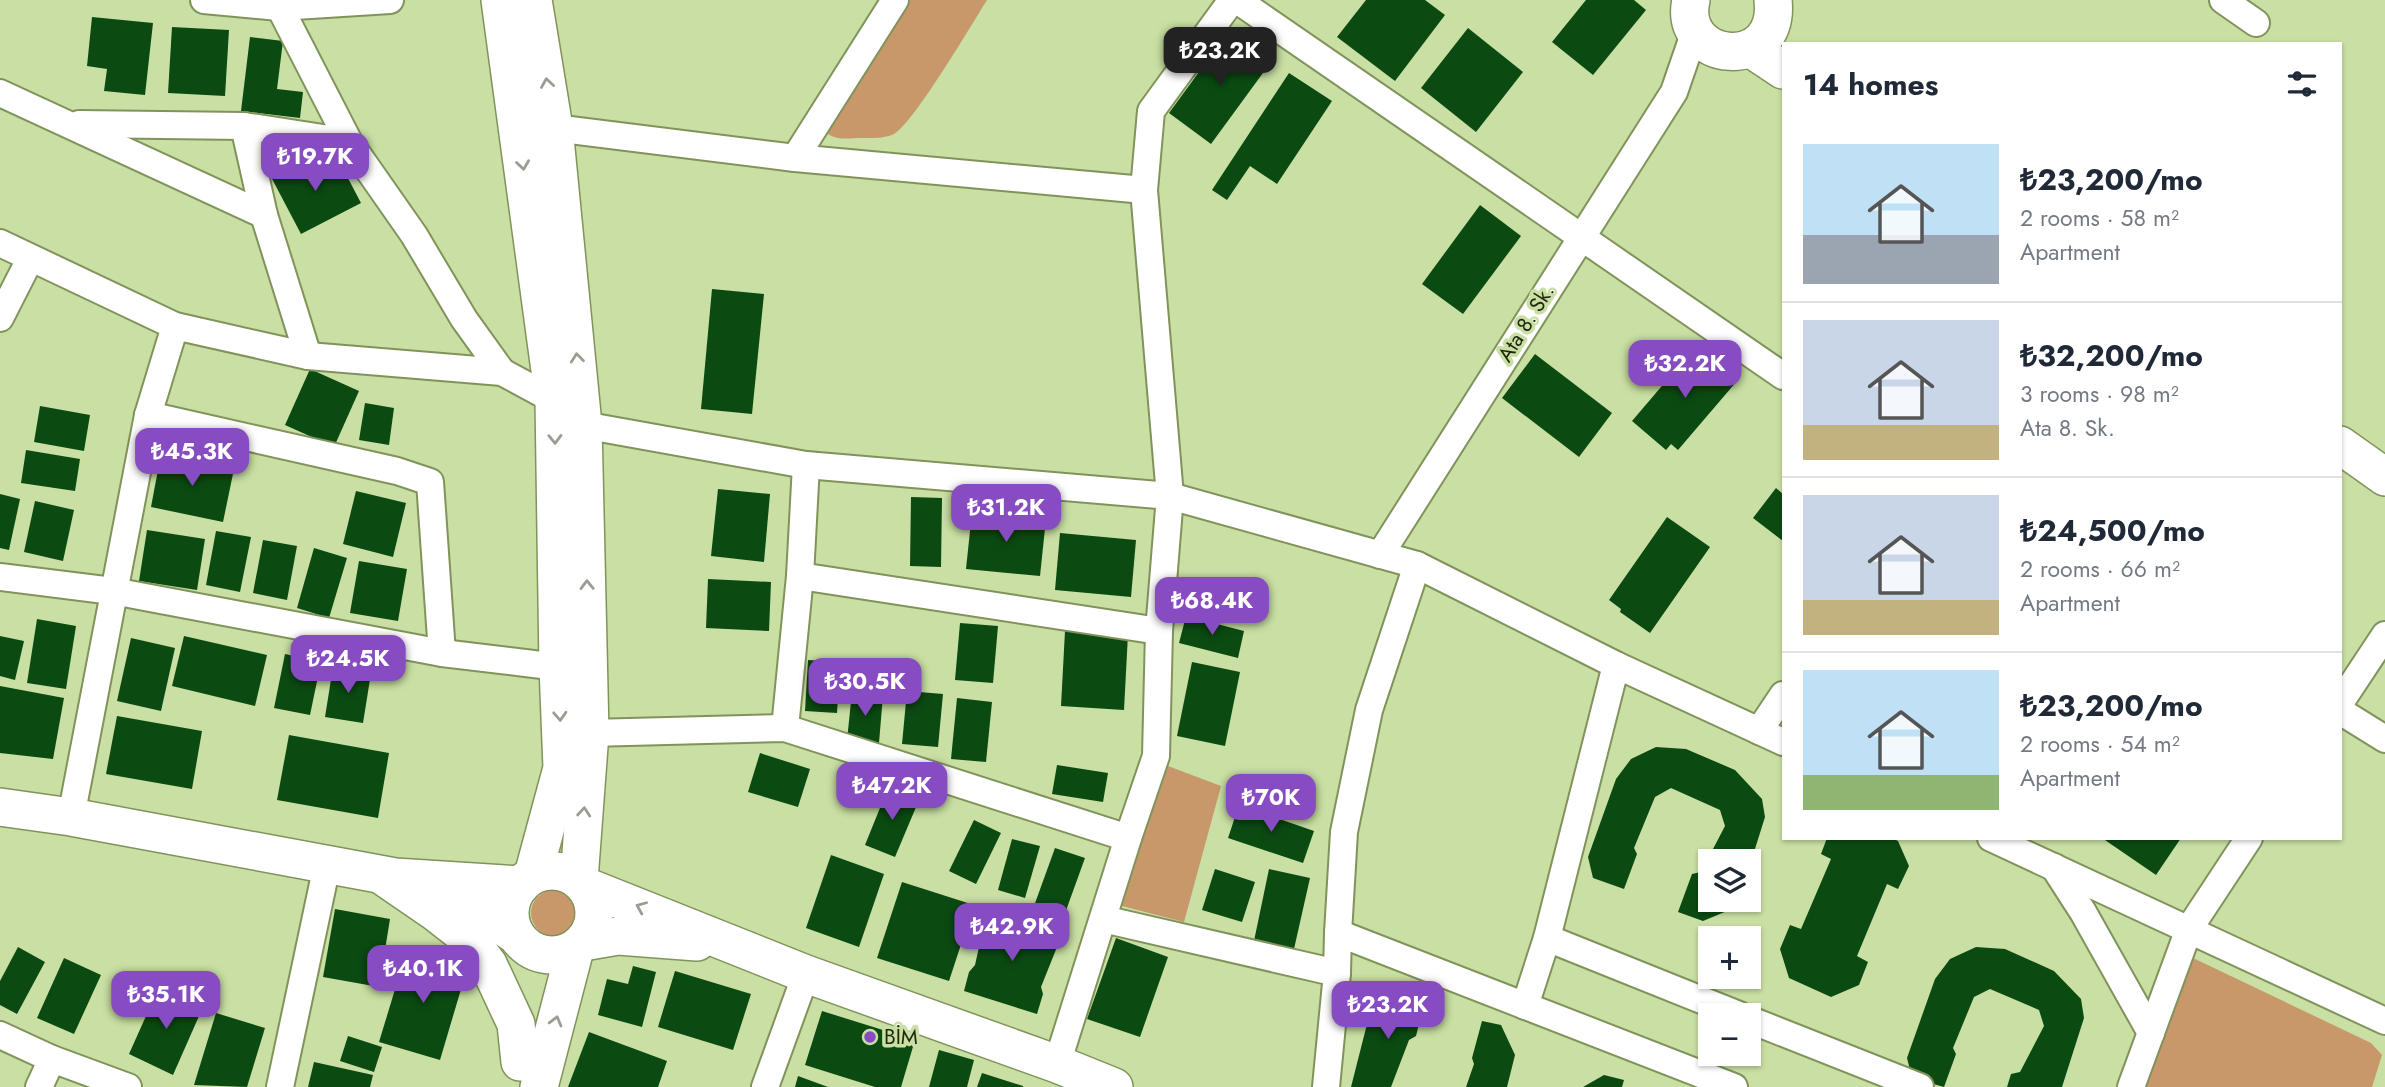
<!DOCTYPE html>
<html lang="en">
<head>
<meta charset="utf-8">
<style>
  :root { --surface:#fff; --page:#f6f6f7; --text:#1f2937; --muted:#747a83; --line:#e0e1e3; --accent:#874bc2 }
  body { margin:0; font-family:Jost,sans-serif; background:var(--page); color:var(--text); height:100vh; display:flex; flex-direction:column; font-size:26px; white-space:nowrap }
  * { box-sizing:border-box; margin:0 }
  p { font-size:23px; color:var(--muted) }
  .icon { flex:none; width:38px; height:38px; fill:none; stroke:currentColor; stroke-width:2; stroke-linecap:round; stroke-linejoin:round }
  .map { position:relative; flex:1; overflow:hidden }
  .sheet { position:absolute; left:1782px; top:42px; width:560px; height:798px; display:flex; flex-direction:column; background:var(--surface); border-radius:0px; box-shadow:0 2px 5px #0004 }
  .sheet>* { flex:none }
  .tools { position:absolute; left:1698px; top:849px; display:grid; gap:14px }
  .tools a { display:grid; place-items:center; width:63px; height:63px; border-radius:0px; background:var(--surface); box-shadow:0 2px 5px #0004; font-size:35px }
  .price { position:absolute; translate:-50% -60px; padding:0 16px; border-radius:14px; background:var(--accent); color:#fff; font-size:23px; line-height:46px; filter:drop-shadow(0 2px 4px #0008) }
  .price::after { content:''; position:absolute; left:50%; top:42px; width:21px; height:16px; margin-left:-10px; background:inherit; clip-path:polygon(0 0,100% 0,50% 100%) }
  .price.active { background:#222; color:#fff }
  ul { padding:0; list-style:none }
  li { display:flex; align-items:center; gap:21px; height:175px; padding:0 21px }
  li+li { border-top:2px solid var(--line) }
  li span { display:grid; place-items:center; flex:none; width:196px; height:140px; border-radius:0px; color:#555 }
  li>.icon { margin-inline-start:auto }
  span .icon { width:84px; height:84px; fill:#fffc; stroke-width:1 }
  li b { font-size:30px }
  h2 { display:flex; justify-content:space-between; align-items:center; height:84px; padding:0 21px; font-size:30px }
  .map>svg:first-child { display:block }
  .green { fill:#c8986b }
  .building { fill:#0b4b12 }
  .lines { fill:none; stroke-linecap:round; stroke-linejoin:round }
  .street-casing { stroke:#80935b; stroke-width:30 }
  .secondary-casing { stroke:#80935b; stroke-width:40 }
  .street { stroke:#fff; stroke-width:26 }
  .secondary { stroke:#fff; stroke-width:37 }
  .oneway { stroke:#9a9d93 }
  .poi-dot { fill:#874bc2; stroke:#c9dfa3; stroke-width:2.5 }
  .labels { text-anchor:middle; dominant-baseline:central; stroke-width:7; stroke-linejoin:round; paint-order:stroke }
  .street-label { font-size:21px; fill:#1f260f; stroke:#c9dfa3 }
  .poi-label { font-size:21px; fill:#1f260f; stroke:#c9dfa3; text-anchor:start }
</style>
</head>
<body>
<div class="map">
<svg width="2385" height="1087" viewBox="0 0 2385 1087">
  <rect width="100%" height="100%" fill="#c9dfa3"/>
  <g class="green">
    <path d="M909,0h78c-15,24 -74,124 -93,134 -11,5 -25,4 -37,4 -15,1 -24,2 -35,-9z"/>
    <polygon points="1160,763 1221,786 1184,922 1118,905"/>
    <circle cx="554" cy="913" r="23"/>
    <polygon points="2193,958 2371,1043 2382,1055 2372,1087 2143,1087"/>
  </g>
  <g class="building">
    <polygon points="1366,0 1425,0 1445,15 1395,81 1337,37"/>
    <polygon points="1586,0 1634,0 1646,10 1593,75 1552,42"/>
    <polygon points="92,17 153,23 145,95 104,91 107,69 87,66"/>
    <polygon points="172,27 229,30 225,96 168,93"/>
    <polygon points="1468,28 1523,72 1476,132 1421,88"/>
    <polygon points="1229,31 1271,62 1211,144 1169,113"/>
    <polygon points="250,37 283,41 277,89 303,92 300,118 241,111"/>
    <polygon points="1289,73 1332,101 1277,184 1250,166 1227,200 1212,190"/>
    <polygon points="308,155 316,173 339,161 361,203 301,234 270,175"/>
    <polygon points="1480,205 1521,236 1463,314 1422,284"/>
    <polygon points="712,289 764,294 752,414 701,409"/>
    <polygon points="1696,346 1737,381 1678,450 1671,444 1666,450 1632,421"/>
    <polygon points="1535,354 1612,413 1579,457 1502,398"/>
    <polygon points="310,369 359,391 334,447 285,425"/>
    <polygon points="365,403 394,408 389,445 359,440"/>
    <polygon points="40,406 90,415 84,451 34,442"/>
    <polygon points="26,450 80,459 75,491 21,483"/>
    <polygon points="161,454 234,469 223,522 151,507"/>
    <polygon points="1776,488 1783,494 1783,541 1753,518"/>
    <polygon points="718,489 770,494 764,562 711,556"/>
    <polygon points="356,491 406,503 393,557 343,544"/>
    <polygon points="0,494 20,499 9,550 0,548"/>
    <polygon points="911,497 942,498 941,567 910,566"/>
    <polygon points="35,501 74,510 63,561 24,552"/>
    <polygon points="972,512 1046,519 1040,576 966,569"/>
    <polygon points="1667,517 1710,547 1650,633 1620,612 1621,609 1609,600"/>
    <polygon points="147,530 205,539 197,590 139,581"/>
    <polygon points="216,531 251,537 240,592 206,585"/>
    <polygon points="1060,533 1136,540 1131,597 1055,590"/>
    <polygon points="263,540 297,546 287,600 253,593"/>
    <polygon points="314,548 347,558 329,618 297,608"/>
    <polygon points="359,561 407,569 398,621 350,613"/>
    <polygon points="708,579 771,582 769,631 706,628"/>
    <polygon points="1186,616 1244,631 1238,658 1179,643"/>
    <polygon points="37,619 76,626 66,689 27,683"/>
    <polygon points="960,623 998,626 993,683 955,680"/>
    <polygon points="1065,631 1128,634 1124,710 1061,706"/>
    <polygon points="0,636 24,641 15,680 0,676"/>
    <polygon points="184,636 267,655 255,706 172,686"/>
    <polygon points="131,638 175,648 161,711 117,701"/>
    <polygon points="285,654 321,662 310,715 274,708"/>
    <polygon points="808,660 840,662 837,713 805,711"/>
    <polygon points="1192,662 1240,672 1225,746 1177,736"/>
    <polygon points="333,667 371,673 363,723 325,717"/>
    <polygon points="0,686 64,698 53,759 0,753"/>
    <polygon points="907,691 943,694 938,747 902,744"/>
    <polygon points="852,692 883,695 879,743 847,740"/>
    <polygon points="957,698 992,702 986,762 951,759"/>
    <polygon points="117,716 202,731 192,789 106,774"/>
    <polygon points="289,735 389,753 378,818 277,800"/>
    <polygon points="1656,747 1686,749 1735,770 1762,799 1765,817 1749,868 1748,861 1710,861 1710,900 1734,900 1727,911 1703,921 1678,912 1692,874 1701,872 1725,826 1720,810 1671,788 1655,797 1634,848 1637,854 1624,889 1593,878 1588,857 1616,779 1631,759"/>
    <polygon points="760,753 810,769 798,807 748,792"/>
    <polygon points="1057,765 1108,773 1103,802 1052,794"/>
    <polygon points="888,788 919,800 895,857 865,845"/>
    <polygon points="1239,805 1314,831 1303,863 1228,838"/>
    <polygon points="974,820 1001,833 976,884 949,871"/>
    <polygon points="1827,838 1892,838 1898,841 1909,866 1898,889 1887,884 1857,956 1868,962 1859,985 1831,997 1789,978 1780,949 1790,925 1801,929 1831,859 1821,854"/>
    <polygon points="2102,838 2181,838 2156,875"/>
    <polygon points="1012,839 1040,846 1025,898 998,890"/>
    <polygon points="1055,848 1085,858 1064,916 1034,906"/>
    <polygon points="831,855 884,874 859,947 806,928"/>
    <polygon points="1215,869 1255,882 1242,922 1202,910"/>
    <polygon points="1269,869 1310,878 1294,949 1254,941"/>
    <polygon points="902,882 974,905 949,981 877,958"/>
    <polygon points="335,909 390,919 379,987 323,977"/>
    <polygon points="987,911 1061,937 1041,987 1043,994 1037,1014 964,991 969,972 975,965"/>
    <polygon points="1116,938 1168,957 1140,1037 1087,1019"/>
    <polygon points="18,947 45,962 17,1014 0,1005 0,981"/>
    <polygon points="1976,947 2005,949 2054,971 2081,999 2084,1018 2062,1087 2007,1087 2011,1074 2020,1072 2044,1026 2039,1010 1990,989 1974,997 1953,1048 1956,1054 1944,1087 1912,1078 1907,1058 1935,979 1950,959"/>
    <polygon points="407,950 467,969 440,1060 379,1042"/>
    <polygon points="64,958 101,975 74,1034 37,1018"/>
    <polygon points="633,966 656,972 642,1027 598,1015 607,979 628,984"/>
    <polygon points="675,971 751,994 733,1050 658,1027"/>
    <polygon points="159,987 203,1007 173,1075 129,1054"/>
    <polygon points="1406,991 1426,996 1416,1036 1409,1040 1391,1087 1351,1087 1366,1028 1382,1005"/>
    <polygon points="822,1011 915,1040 901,1087 875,1087 805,1065"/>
    <polygon points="216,1013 265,1028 247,1087 194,1085"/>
    <polygon points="1482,1021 1501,1025 1515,1055 1507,1087 1466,1087 1474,1064 1472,1058"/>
    <polygon points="589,1032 667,1061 658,1087 568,1087"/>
    <polygon points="348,1036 382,1047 374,1072 340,1061"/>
    <polygon points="939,1050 974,1060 967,1087 929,1087"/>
    <polygon points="314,1062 373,1075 370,1087 308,1087"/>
    <polygon points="982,1073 1023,1086 1023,1087 977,1087"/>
    <polygon points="1604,1075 1624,1080 1622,1087 1583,1087"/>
    <polygon points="798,1076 828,1087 795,1087"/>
  </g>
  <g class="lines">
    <g class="street-casing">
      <g id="street">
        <polyline points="204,0 279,7 390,0"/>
        <polyline points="276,0 349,142 414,235 464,319 502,372"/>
        <polyline points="1237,0 1783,376"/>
        <polyline points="2223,0 2256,23"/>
        <polyline points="0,93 264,215"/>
        <polyline points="79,124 244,126 349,142"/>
        <polyline points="244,126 264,215 308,356"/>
        <polyline points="554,128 795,158 1144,190"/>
        <polyline points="795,158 895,0"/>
        <polyline points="0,243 175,326 308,356 502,372 554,400"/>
        <polyline points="0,318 30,259"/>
        <polyline points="148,415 397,471 430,482 442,653"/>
        <polyline points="583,425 806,465 1170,496 1417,565 1616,665 1783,742"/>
        <polyline points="1380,555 1674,92 1695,31"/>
        <polyline points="800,576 1159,631"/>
        <polyline points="0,577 113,591 442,653 558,667"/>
        <polyline points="2340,703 2385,635"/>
        <polyline points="2340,711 2385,739"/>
        <polyline points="785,728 800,576 806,465"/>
        <polyline points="1759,731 1783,695"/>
        <polyline points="590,733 785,728 1128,838"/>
        <polyline points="71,817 148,415 175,326"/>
        <polyline points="1991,838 2385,1021"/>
        <polyline points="2054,867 2083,912 2151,1033"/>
        <polyline points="1103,919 1337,973"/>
        <polyline points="1338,933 1734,1087"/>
        <polyline points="1547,938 1739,1015"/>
        <polyline points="1525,1006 1547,938 1616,665"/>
        <polyline points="1748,1019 1920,1087"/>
        <polyline points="0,1035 52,1059 128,1087"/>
        <polyline points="1057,1064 1128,838 1156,756 1159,631 1170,496 1144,190 1151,111 1232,0"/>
        <polyline points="39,1087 52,1059"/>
        <polyline points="280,1087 327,865"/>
        <polyline points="765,1087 806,974"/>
        <polyline points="1326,1087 1337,973 1338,933 1344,832 1369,710 1417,565"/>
        <polyline points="2131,1087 2189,929 2249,838"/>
      </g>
    </g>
    <g class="secondary-casing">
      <g id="secondary">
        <polyline points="500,0 554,400 558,667 562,768 533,875"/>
        <polyline points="533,0 554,128 583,425 590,733 579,880"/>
        <path d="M1691,0c-14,63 90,74 82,0"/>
        <polyline points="1750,48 1783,70"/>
        <polyline points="2340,445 2385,477"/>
        <polyline points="0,807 71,817 395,877 521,885"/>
        <circle cx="552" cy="913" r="42"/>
        <polyline points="384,877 435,912 467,937 488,964 516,1024 520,1062"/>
        <polyline points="585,886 806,974 1057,1064 1114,1087"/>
        <polyline points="426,888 467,904 516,935"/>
        <polyline points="583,942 618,936 697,942"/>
        <polyline points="539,1087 575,949"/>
      </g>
    </g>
    <use href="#street" class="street"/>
    <use href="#secondary" class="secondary"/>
  </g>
  <defs><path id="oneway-chevron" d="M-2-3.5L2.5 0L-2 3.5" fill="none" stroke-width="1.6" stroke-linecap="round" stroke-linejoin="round" transform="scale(1.75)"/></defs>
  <g class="oneway">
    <use href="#oneway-chevron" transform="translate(547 83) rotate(-99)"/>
    <use href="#oneway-chevron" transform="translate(523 165) rotate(82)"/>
    <use href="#oneway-chevron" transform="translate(577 358) rotate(-96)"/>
    <use href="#oneway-chevron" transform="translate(555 439) rotate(89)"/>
    <use href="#oneway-chevron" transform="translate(587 585) rotate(-91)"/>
    <use href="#oneway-chevron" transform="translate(560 716) rotate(87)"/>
    <use href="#oneway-chevron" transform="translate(584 812) rotate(-85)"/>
    <use href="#oneway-chevron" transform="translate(641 907) rotate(-157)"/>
    <use href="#oneway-chevron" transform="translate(556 1021) rotate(-75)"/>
  </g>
  <circle class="poi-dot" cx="870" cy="1037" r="7"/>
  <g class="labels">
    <g class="street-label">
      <text transform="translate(1526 323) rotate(-58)">Ata 8. Sk.</text>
    </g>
    <g class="poi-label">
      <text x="884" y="1037">BİM</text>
    </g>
  </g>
</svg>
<div class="tools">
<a><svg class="icon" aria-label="layers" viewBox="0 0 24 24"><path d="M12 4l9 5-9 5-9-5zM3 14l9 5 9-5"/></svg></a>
<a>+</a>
<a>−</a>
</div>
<b class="price active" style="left:1220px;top:87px">₺23.2K</b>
<b class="price" style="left:315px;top:193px">₺19.7K</b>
<b class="price" style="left:1685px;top:400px">₺32.2K</b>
<b class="price" style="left:192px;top:488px">₺45.3K</b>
<b class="price" style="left:1006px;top:544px">₺31.2K</b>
<b class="price" style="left:1212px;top:637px">₺68.4K</b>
<b class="price" style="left:348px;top:695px">₺24.5K</b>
<b class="price" style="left:865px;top:718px">₺30.5K</b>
<b class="price" style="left:892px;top:822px">₺47.2K</b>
<b class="price" style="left:1271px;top:834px">₺70K</b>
<b class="price" style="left:1012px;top:963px">₺42.9K</b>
<b class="price" style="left:423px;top:1005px">₺40.1K</b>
<b class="price" style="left:166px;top:1031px">₺35.1K</b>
<b class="price" style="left:1388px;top:1041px">₺23.2K</b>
<section class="sheet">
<h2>14 homes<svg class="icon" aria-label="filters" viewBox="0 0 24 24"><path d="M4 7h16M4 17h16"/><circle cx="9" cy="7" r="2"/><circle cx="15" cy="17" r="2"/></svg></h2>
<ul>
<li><span style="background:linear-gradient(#bfe0f5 65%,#9aa5b1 0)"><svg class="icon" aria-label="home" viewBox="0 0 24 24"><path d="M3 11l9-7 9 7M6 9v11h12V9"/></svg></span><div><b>₺23,200/mo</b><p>2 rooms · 58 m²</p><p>Apartment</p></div></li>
<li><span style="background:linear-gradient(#c9d6e8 75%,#c2b280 0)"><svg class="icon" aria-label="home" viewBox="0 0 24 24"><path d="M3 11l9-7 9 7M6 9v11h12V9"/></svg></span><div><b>₺32,200/mo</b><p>3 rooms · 98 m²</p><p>Ata 8. Sk.</p></div></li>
<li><span style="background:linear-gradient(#c9d6e8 75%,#c2b280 0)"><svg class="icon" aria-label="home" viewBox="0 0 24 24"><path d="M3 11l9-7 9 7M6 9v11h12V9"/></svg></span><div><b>₺24,500/mo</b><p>2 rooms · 66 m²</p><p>Apartment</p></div></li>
<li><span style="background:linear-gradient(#bfe0f5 75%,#8fb573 0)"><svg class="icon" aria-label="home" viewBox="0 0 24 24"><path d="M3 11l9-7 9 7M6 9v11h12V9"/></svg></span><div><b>₺23,200/mo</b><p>2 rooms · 54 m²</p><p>Apartment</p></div></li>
</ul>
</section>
</div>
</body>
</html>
